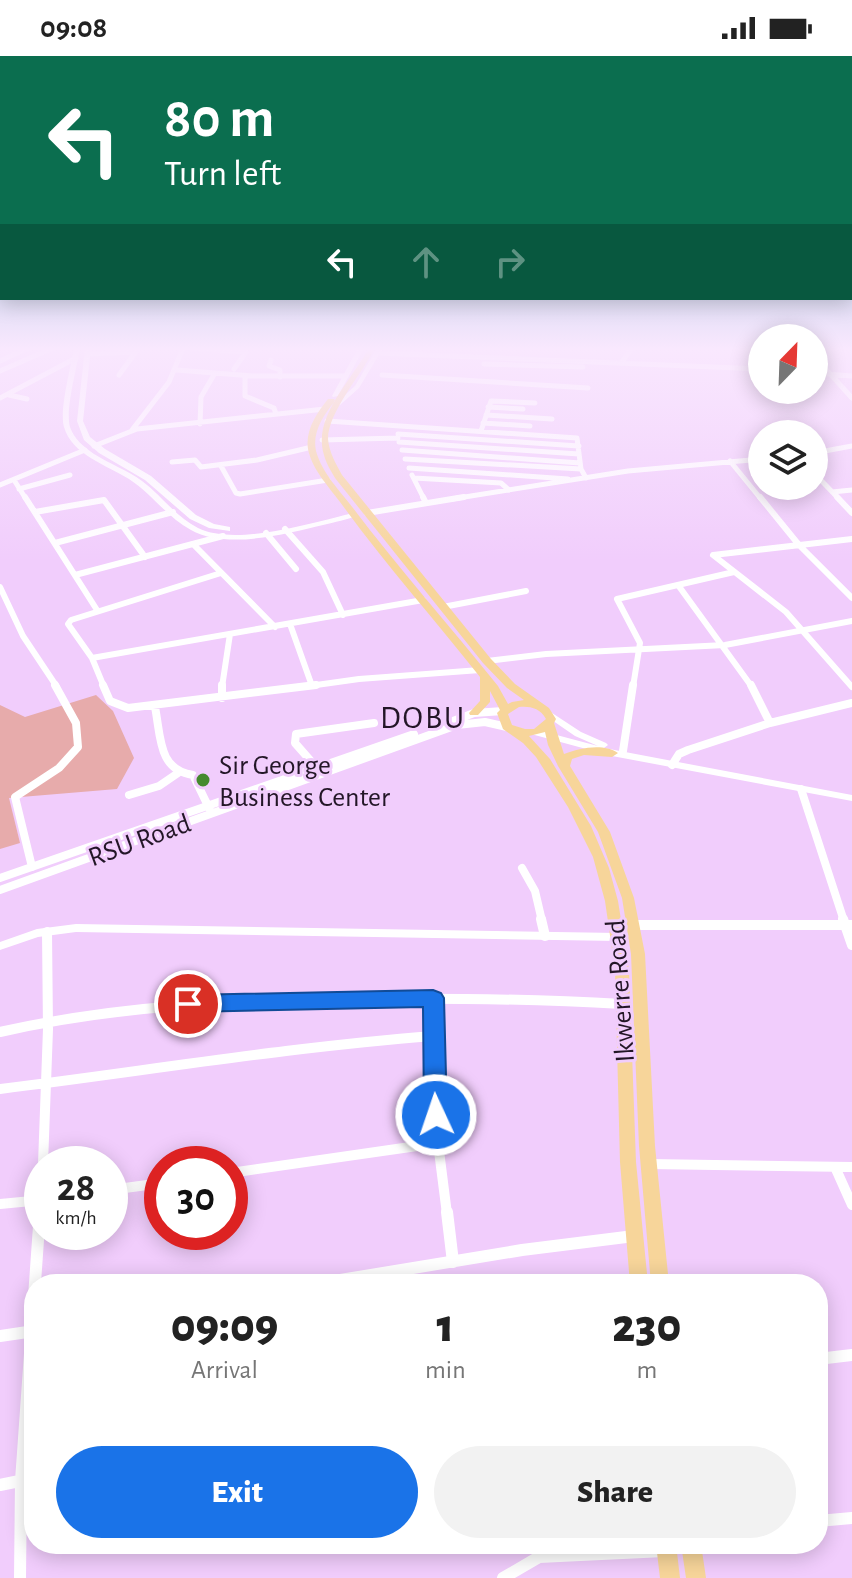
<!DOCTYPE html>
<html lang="en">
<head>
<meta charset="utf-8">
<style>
	body { margin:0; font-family:"Alegreya Sans",sans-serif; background:#f2f2f2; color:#222; height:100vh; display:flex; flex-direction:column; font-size:30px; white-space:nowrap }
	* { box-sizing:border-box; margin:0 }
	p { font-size:26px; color:#767676 }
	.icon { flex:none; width:44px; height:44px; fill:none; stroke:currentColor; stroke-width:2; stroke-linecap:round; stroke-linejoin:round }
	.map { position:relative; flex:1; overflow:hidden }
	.drawer { position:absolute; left:24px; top:1218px; width:804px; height:280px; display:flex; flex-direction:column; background:#fff; border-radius:32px; box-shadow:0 4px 20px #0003 }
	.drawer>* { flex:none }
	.banner { position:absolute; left:0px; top:0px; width:852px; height:244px; box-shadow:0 4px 20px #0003; background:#0b6e4f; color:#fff; overflow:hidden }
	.needle { width:52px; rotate:23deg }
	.fabs { position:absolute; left:748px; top:268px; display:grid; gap:16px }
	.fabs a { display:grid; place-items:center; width:80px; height:80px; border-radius:50%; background:#fff; box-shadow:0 4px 20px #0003; font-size:40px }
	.speed { position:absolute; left:24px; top:1090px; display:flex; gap:16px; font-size:40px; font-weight:700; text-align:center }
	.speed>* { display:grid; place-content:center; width:104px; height:104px; border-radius:50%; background:#fff; box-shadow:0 4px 20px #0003; line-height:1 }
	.speed small { font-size:20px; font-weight:400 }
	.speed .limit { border:12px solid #d22; background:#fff; color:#111 }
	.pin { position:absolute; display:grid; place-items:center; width:68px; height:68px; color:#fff; margin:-34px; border:4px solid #fff; border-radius:50%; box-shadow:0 2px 8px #0007 }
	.me { position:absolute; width:88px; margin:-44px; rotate:357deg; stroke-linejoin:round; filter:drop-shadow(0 0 6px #0008) }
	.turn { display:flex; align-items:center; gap:28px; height:168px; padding:0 32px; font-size:36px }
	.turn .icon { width:104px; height:104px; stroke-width:2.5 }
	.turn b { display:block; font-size:56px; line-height:68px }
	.lanes { display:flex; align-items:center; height:76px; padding:0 32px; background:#0003; justify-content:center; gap:40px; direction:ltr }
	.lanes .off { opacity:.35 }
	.eta { display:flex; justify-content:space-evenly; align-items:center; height:136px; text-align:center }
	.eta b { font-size:48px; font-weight:800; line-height:56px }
	.button { display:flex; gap:16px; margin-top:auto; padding:16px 32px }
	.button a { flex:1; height:92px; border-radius:48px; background:#1a73e8; color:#fff; font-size:32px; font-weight:800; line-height:92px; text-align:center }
	.button a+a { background:#f2f2f2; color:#222 }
	.status { display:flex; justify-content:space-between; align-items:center; height:56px; padding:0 40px; background:#fff; direction:ltr }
	.status svg { height:22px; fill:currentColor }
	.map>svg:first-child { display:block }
</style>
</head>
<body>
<div class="status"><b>09:08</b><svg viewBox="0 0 49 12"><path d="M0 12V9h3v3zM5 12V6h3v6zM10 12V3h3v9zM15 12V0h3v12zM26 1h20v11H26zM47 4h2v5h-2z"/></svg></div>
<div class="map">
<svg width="852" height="1522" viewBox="0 0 852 1522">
	<rect width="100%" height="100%" fill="#f1cdfc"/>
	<path fill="#e7abab" d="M96 639 113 655 134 702 117 733 9 742 20 787 0 793V649L25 661Z"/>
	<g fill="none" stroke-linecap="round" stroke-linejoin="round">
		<path stroke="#fff" stroke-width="5" d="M191 292 246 296 234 313
			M750 292 762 307
			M378 297 762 313
			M87 298 135 296
			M814 300 852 342
			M271 304 269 310 280 314V321
			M0 305 28 292
			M621 307 632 292
			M484 308 583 311
			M177 314 253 320H346
			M0 315 53 292
			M814 317 852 320
			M119 319 138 293
			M382 319 588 332
			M245 320V340L274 352 276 358
			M9 339 27 343
			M0 342 76 302
			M488 351 523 353
			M486 359 552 363
			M327 365 577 382 581 413 586 422
			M483 367 530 370
			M200 368 201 341 215 317
			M132 374 169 326 183 292
			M481 375 491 345 535 347
			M398 378 579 390
			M322 384 398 382
			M399 386 579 398
			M94 390 137 373 325 353
			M402 394 580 407
			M814 397 852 390
			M405 403 581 413
			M730 405 761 443
			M172 406 195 404 201 411 257 404 312 391
			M221 410 236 437 240 438 328 424
			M409 412 568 423
			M814 417 839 443
			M412 419 424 443
			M414 422 501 427 509 434
			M14 424 26 443
			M0 429 85 394
			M19 433 70 419
			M832 436 852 434
			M452 443 628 415 762 403"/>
		<path stroke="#fff" stroke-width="6" d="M25 441 97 554
			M423 441 426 447
			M760 441 799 489 852 542
			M837 441 852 457
			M35 456 104 444 145 501
			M367 457 464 441
			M285 473 323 516 343 559
			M266 477 296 513
			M55 487 173 456
			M193 488 275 571
			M75 519 223 480
			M678 529 752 631
			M0 531 23 580 57 631
			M443 551 526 535
			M290 568 312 630
			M92 602 423 544
			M487 605 546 598 725 589 852 565
			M104 631 92 602 68 568 71 564 221 517
			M222 631 230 578
			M302 631 359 623 480 614
			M633 631 640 587 617 543 734 516
			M852 631 786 556 713 499 852 483"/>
		<path stroke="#fff" stroke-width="8" d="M103 629 110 645 128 652 316 629
			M751 629 770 667
			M222 642V629
			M155 651C161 681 158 714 193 719L210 754
			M453 665 474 657 503 655
			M623 695 633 629
			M672 709 679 698 688 694 770 667 852 647
			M317 712 295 687 296 678 374 667
			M801 733 844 865
			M129 739 159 730 178 717
			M32 811 15 741 59 712 78 691 76 667 55 629
			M522 812 535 835 542 865
			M0 822 414 678
			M0 834 457 669 485 666 507 671"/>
		<path stroke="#fff" stroke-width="10" d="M541 863 545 880
			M843 863 852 889
			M633 869H852
			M433 942 438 1087 447 1158
			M0 976C119 949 239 944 361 943 448 942 535 943 622 948
			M0 1033C145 1015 289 991 434 980
			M43 1108 48 973 47 876
			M649 1108 852 1111
			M835 1111 852 1149
			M230 1117 438 1087
			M110 1134 162 1127
			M0 1148 42 1144
			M40 1158 42 1122"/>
		<path stroke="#fff" stroke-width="12" d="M447 1156 453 1206
			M316 1228 522 1194 634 1180
			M0 1280 34 1275
			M818 1303 852 1299
			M0 1429 34 1422
			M818 1465 852 1462
			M20 1522 21 1425 40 1156
			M503 1522 539 1501 664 1495"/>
		<path fill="#fff" fill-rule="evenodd" d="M358 292H364L338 340 333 341 332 340Z
			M377 292H383L359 332 340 349H336V347L355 330Z
			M549 655 581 676 606 687 608 689 604 692 852 739V745L612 700 531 678 529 676 534 673 598 690 575 680 546 660 544 658Z
			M76 868 618 877 622 878 624 881 622 884 618 885 76 876 38 881 0 894V886L37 873Z"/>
		<path fill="#fff" fill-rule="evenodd" d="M74 292H80C77 312 65 353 70 371 74 383 84 391 94 398 110 408 127 414 142 425 161 439 176 461 198 472 237 491 313 466 354 457L358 459C348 464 334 466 323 469 285 478 227 494 191 474 167 461 152 438 129 423 107 409 72 399 64 371 59 354 71 311 74 292Z
			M85 292H91L83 365 90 381 105 393 151 420 196 459 214 468 230 471V475L209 472 190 463 145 424 99 397 84 384 77 365Z"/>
		<path fill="#f7d59a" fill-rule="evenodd" d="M369 292H375C362 318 328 356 328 383 329 396 336 408 342 419L491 603 515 628 549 652 556 663 554 667 564 698C580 692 603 687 618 697L612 701 584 699 572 703 570 710 610 776 634 842 645 898 655 1090 669 1228H651L639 1090 631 898 622 842 598 776 558 710 548 689 545 676 529 680 550 703 591 770 609 812 618 845 629 914 636 1106 648 1228H630L620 1106 615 914 605 845 593 801 568 751 536 701 523 687 503 673 497 657 500 654 490 635V646L478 659H470L469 657 480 645V621C435 564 386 509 343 450 330 432 312 414 308 393 305 374 317 357 328 343H334L335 345C323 360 312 376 316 395 322 417 340 435 353 452 399 513 450 570 498 630L508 648 512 646 524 644 507 632 483 607 335 422C331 415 326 407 324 399 312 361 352 324 369 292ZM519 651C530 650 540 652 546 663L534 673H525L512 669 508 658Z
			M656 1488H676L680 1522H660Z
			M681 1488H701L706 1522H686Z"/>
	</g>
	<linearGradient id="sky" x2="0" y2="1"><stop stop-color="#6aaecf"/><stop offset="0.58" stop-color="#f9e8fe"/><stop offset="1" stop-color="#f9e8fe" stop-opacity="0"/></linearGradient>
	<rect width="852" height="505" fill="url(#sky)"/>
	<path fill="#1a73e8" stroke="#114b97" stroke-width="2" d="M433 934 441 937 444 942 447 1059 444 1066 436 1069 428 1066 424 1059 423 951 188 956 180 954 177 948 180 942 188 939Z"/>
	<circle fill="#458a2e" stroke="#f1cdfc" stroke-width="3" cx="203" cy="724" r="8"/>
	<g text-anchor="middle" stroke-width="6" stroke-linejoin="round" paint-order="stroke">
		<g font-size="28" fill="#231627" stroke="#f1cdfc" text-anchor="start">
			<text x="219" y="718">Sir George<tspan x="219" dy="32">Business Center</tspan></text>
		</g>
		<g font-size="28" fill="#231627" stroke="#f1cdfc">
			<text transform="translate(139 783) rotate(-20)" y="10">RSU Road</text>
			<text transform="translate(619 935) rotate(-94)" y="10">Ikwerre Road</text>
		</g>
		<g font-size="32" letter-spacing="2" fill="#231627" stroke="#f1cdfc">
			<text x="423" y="672">DOBU</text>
		</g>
	</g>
</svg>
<div class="fabs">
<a><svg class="needle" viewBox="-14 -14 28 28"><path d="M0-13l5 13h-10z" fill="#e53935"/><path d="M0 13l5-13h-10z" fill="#767676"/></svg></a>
<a><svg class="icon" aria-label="layers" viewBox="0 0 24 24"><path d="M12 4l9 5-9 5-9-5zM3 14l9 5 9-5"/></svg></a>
</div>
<div class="speed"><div>28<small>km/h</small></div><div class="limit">30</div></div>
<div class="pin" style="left:188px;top:948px;background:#d93025"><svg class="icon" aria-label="arrive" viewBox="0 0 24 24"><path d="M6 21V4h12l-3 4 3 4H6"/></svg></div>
<svg class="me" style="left:436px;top:1059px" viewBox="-20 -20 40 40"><circle r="17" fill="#1a73e8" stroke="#fff" stroke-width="3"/><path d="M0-11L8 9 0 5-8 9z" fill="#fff"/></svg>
<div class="banner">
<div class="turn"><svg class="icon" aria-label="left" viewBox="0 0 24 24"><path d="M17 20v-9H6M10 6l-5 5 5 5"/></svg><div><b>80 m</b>Turn left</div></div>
<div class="lanes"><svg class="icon" aria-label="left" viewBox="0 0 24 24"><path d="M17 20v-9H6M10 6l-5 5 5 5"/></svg><svg class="icon off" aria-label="ahead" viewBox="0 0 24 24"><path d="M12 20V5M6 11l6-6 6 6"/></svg><svg class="icon off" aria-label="right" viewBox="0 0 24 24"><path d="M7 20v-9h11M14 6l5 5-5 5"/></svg></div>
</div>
<section class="drawer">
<div class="eta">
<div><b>09:09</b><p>Arrival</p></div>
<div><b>1</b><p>min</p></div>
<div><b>230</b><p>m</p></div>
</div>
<div class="button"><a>Exit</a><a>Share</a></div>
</section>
</div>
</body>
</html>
